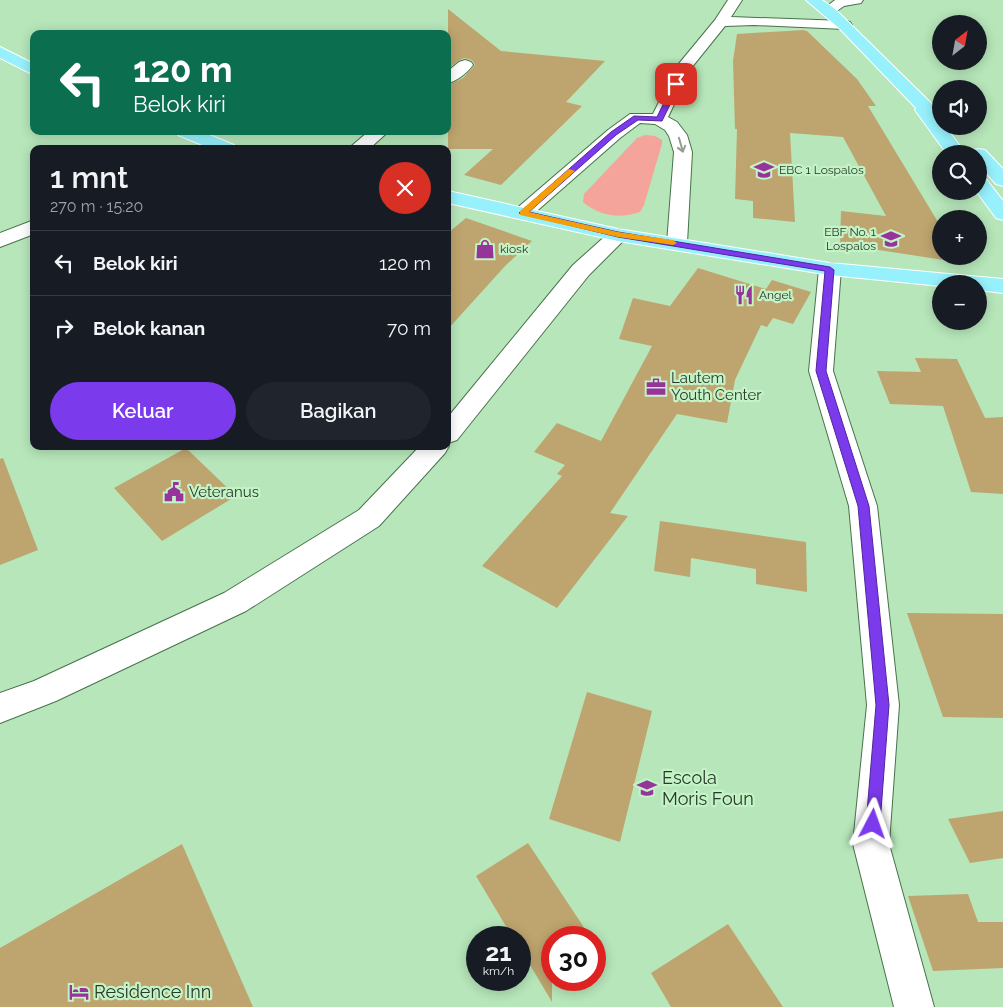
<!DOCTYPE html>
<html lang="id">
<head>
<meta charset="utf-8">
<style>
	body { margin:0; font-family:Raleway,sans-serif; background:#20242c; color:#f1f3f6; height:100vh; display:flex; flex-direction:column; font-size:19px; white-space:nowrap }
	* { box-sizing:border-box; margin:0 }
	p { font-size:16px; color:#9ea1a6 }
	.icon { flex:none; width:28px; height:28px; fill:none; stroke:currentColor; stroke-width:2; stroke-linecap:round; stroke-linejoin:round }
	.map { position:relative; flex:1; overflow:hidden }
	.details { position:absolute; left:30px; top:145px; width:421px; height:305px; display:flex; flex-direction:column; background:#171b24; border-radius:10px; box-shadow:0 2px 12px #0003 }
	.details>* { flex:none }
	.guide { position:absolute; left:30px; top:30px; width:421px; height:105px; border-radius:10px; box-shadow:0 2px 12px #0003; background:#0b6e4f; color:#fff; overflow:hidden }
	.needle { width:32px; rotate:31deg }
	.tools { position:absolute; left:932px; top:15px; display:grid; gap:10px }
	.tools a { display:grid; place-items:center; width:55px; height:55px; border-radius:50%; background:#171b24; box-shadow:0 2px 12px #0003; font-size:25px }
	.speed { position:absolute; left:466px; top:926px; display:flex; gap:10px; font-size:25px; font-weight:700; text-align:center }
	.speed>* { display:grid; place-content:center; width:65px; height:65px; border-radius:50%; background:#171b24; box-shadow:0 2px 12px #0003; line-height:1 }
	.speed small { font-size:12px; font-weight:400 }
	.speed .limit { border:8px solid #d22; background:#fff; color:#111 }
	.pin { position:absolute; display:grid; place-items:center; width:42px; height:42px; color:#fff; margin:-21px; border-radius:10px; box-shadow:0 2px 8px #0006 }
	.me { position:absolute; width:55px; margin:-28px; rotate:4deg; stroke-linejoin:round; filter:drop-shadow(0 0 4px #0008) }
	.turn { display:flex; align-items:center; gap:18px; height:105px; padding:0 20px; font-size:22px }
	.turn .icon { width:65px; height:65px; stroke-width:2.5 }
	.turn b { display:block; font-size:35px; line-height:42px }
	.round { display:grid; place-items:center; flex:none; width:52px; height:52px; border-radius:26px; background:#20242c }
	.headline { display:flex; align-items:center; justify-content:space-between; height:85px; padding:0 20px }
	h1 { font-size:30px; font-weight:600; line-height:38px }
	.action { display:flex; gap:10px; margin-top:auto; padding:10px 20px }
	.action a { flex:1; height:58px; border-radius:30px; background:#7c3aed; color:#fff; font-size:20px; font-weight:600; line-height:58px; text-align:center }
	.action a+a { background:#20242c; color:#f1f3f6 }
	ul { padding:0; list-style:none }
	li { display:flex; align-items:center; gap:15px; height:65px; padding:0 20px; border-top:1px solid #363941 }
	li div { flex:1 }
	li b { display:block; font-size:19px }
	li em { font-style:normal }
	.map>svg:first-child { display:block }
</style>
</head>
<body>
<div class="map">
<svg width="1003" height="1007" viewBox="0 0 1003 1007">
	<rect width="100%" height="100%" fill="#b7e6ba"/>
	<path fill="#f5a49b" d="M645 135 655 136 662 140V144L644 205 640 212C620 219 599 216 583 202L584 194 637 138Z"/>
	<path fill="#bea56f" d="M448 9 501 51 605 61 566 102 582 106 501 185 464 175 493 149H448V85L463 78 475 65 472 60 464 58 458 61 448 69Z
		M803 30 807 31 857 79 876 106H868L941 227V256H959L963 263 840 244 841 211 886 216 843 137 790 133 795 222 753 218V201L735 199 737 129H735L733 61 737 34Z
		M466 218 532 241 506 265 448 329V233Z
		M698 268 766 289 772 280 811 292 793 324 773 318 767 327 761 325 735 380 727 423 677 414 610 513 628 516 557 608 482 566 562 476 557 474 565 465 534 452 557 423 601 441 652 346 619 339 633 298 670 306Z
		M915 358 957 359 985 418 1003 417V494L971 492 943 406 890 404 877 371 921 372Z
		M186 448 236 496 162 541 114 488Z
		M3 458 38 550 0 565V459Z
		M660 521 806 542 807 592 756 584V569L691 558 690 577 654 571Z
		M907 613 1003 614V718L943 717Z
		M587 692 652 711 620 842 549 819Z
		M1003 811V858L970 863 948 819Z
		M528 843 591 938H552V1002L520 948V938H513L476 876Z
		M182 844 253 1007H0V948Z
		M968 894 978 922H1003V968L933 971 908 896Z
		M728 924 783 1007H671L651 973Z"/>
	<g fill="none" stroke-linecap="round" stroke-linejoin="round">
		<defs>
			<path id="minor" d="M728 0H742L731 17 845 21 850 22 852 25 850 28 845 29 754 25 725 26 692 67 668 117 677 122 687 135 692 152 687 243 684 247 677 249 670 247 667 243 674 152 669 136 665 130 655 124 640 123 620 138 530 217 523 219 516 217 513 213 516 209 608 130 630 114H653L677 66 715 20Z
				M835 0H863L861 3 844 6 834 13H824L822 10Z
				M465 60 471 62 473 65C467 73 457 81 448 83V71L459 62Z
				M369 131H389L369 149H348Z
				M34 220V234L0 247V233Z
				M618 229 625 231 628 235 625 239 589 275 457 440 448 443V417L573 265 611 231Z
				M830 263 838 264 841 269 833 371 877 506 899 705 889 844 934 1007H894L853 844 867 705 849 506 809 371 819 269 822 264Z
				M448 443 449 446 445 453 379 526 246 611 56 701 0 723V693L34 681 224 593 359 510 420 446H448Z"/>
			<path id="major" d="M806 0H822L835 9 941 113V126H945L966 154H947L915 110 916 108 840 29Z
				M0 47 34 64V75L0 58Z
				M175 131H200L234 145 237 149H212L178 135Z
				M979 149 985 150 1003 169V186L996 184 979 165V154H970L973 150Z
				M979 177 986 179 1003 201V220L996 218 976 191H979Z
				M448 191 618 229 830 263 1003 279V293L979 290V284H941V286L830 275 618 241 448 203Z"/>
		</defs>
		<use href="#minor" stroke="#47724b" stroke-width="2"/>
		<use href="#major" stroke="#fff" stroke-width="2"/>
		<use href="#minor" fill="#fff" fill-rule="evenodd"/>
		<use href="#major" fill="#97f1fc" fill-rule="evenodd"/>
	</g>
	<defs><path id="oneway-shaft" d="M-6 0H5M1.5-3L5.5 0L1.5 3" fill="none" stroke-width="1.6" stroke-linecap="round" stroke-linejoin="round" transform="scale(1.25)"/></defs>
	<use stroke="#949c94" href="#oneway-shaft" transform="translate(681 145) rotate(74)"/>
	<path fill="#7c3aed" stroke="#51269a" d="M676 82 680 84 662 121 638 120 616 135 529 212 618 232 830 267 834 270 826 371 869 506 889 705 880 824 878 829 873 831 868 829 866 824 876 705 858 506 816 371 825 271 618 237 519 213 611 132 634 116 657 117 673 84Z"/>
	<path fill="#f59e0b" d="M569 169 575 171 529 212 618 232 673 240 677 243 673 245 618 237 520 215V211Z"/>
	<defs>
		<symbol id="school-bare" viewBox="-9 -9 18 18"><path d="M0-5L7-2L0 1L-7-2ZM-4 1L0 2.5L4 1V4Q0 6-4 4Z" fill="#97349b" stroke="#c4f3c7" stroke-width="2.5" paint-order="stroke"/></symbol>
		<symbol id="shop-bare" viewBox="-9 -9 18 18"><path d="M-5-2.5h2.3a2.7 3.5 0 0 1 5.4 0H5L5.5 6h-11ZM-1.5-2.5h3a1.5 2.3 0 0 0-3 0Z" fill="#97349b" stroke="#c4f3c7" stroke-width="2.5" paint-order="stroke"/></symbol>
		<symbol id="restaurant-bare" viewBox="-9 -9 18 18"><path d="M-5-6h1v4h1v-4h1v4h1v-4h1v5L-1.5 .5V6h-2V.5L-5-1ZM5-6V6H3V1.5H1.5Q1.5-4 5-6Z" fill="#97349b" stroke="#c4f3c7" stroke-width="2.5" paint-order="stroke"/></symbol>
		<symbol id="office-bare" viewBox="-9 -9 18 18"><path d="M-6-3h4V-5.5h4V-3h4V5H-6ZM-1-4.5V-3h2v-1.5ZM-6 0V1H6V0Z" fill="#97349b" stroke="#c4f3c7" stroke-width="2.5" paint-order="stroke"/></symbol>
		<symbol id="civic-bare" viewBox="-9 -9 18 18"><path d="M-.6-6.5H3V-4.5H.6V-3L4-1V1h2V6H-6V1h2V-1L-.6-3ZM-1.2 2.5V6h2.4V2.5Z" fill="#97349b" stroke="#c4f3c7" stroke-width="2.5" paint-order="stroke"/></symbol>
		<symbol id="hotel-bare" viewBox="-9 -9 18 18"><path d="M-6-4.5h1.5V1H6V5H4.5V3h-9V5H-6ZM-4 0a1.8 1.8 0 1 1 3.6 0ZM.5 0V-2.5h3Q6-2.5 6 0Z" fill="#97349b" stroke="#c4f3c7" stroke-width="2.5" paint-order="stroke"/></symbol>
	</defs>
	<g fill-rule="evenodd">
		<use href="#school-bare" x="750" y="156" width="28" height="28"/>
		<use href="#school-bare" x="877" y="225" width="28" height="28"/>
		<use href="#shop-bare" x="471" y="235" width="28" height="28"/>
		<use href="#restaurant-bare" x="730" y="281" width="28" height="28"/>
		<use href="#office-bare" x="642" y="373" width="28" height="28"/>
		<use href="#civic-bare" x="160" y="478" width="28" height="28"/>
		<use href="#school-bare" x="633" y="774" width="28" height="28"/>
		<use href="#hotel-bare" x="65" y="978" width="28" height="28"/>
	</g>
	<g text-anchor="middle" stroke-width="4.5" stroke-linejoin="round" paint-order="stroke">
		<g font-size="12" fill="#283a29" stroke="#c4f3c7" text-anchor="start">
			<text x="779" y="174">EBC 1 Lospalos</text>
			<text x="876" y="236" text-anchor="end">EBF No. 1<tspan x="876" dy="14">Lospalos</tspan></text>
			<text x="500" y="253">kiosk</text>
			<text x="759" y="299">Angel</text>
		</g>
		<g font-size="15" fill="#283a29" stroke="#c4f3c7" text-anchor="start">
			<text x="671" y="383">Lautem<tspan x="671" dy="17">Youth Center</tspan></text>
			<text x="189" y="497">Veteranus</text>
		</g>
		<g font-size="18" fill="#283a29" stroke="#c4f3c7" text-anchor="start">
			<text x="662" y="784">Escola<tspan x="662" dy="21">Moris Foun</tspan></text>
			<text x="94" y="998">Residence Inn</text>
		</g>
	</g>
</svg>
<div class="tools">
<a><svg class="needle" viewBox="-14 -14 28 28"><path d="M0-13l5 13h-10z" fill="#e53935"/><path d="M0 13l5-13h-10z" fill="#9ea1a6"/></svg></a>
<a><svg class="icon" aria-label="sound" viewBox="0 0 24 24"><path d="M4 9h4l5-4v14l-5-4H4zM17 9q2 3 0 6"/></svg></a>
<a><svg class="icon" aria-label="search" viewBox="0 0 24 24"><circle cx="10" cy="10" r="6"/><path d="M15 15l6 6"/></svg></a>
<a>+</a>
<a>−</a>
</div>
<div class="speed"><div>21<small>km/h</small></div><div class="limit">30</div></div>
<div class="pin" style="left:676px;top:84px;background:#d93025"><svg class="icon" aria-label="arrive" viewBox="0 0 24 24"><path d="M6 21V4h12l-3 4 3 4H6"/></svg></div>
<svg class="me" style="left:873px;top:824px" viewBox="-20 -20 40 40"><path d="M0-17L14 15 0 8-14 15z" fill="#7c3aed" stroke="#fff" stroke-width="4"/></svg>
<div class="guide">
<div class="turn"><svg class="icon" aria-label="left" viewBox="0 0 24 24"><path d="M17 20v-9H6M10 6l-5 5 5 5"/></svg><div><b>120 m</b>Belok kiri</div></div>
</div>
<section class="details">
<div class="headline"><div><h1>1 mnt</h1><p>270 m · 15:20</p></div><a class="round" style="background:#d93025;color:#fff"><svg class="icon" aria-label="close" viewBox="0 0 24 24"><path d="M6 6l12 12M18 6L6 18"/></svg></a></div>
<ul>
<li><svg class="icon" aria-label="left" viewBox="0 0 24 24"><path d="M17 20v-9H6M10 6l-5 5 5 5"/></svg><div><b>Belok kiri</b></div><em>120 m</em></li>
<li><svg class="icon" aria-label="right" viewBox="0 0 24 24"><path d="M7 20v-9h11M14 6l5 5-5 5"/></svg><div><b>Belok kanan</b></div><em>70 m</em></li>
</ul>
<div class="action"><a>Keluar</a><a>Bagikan</a></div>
</section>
</div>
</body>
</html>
